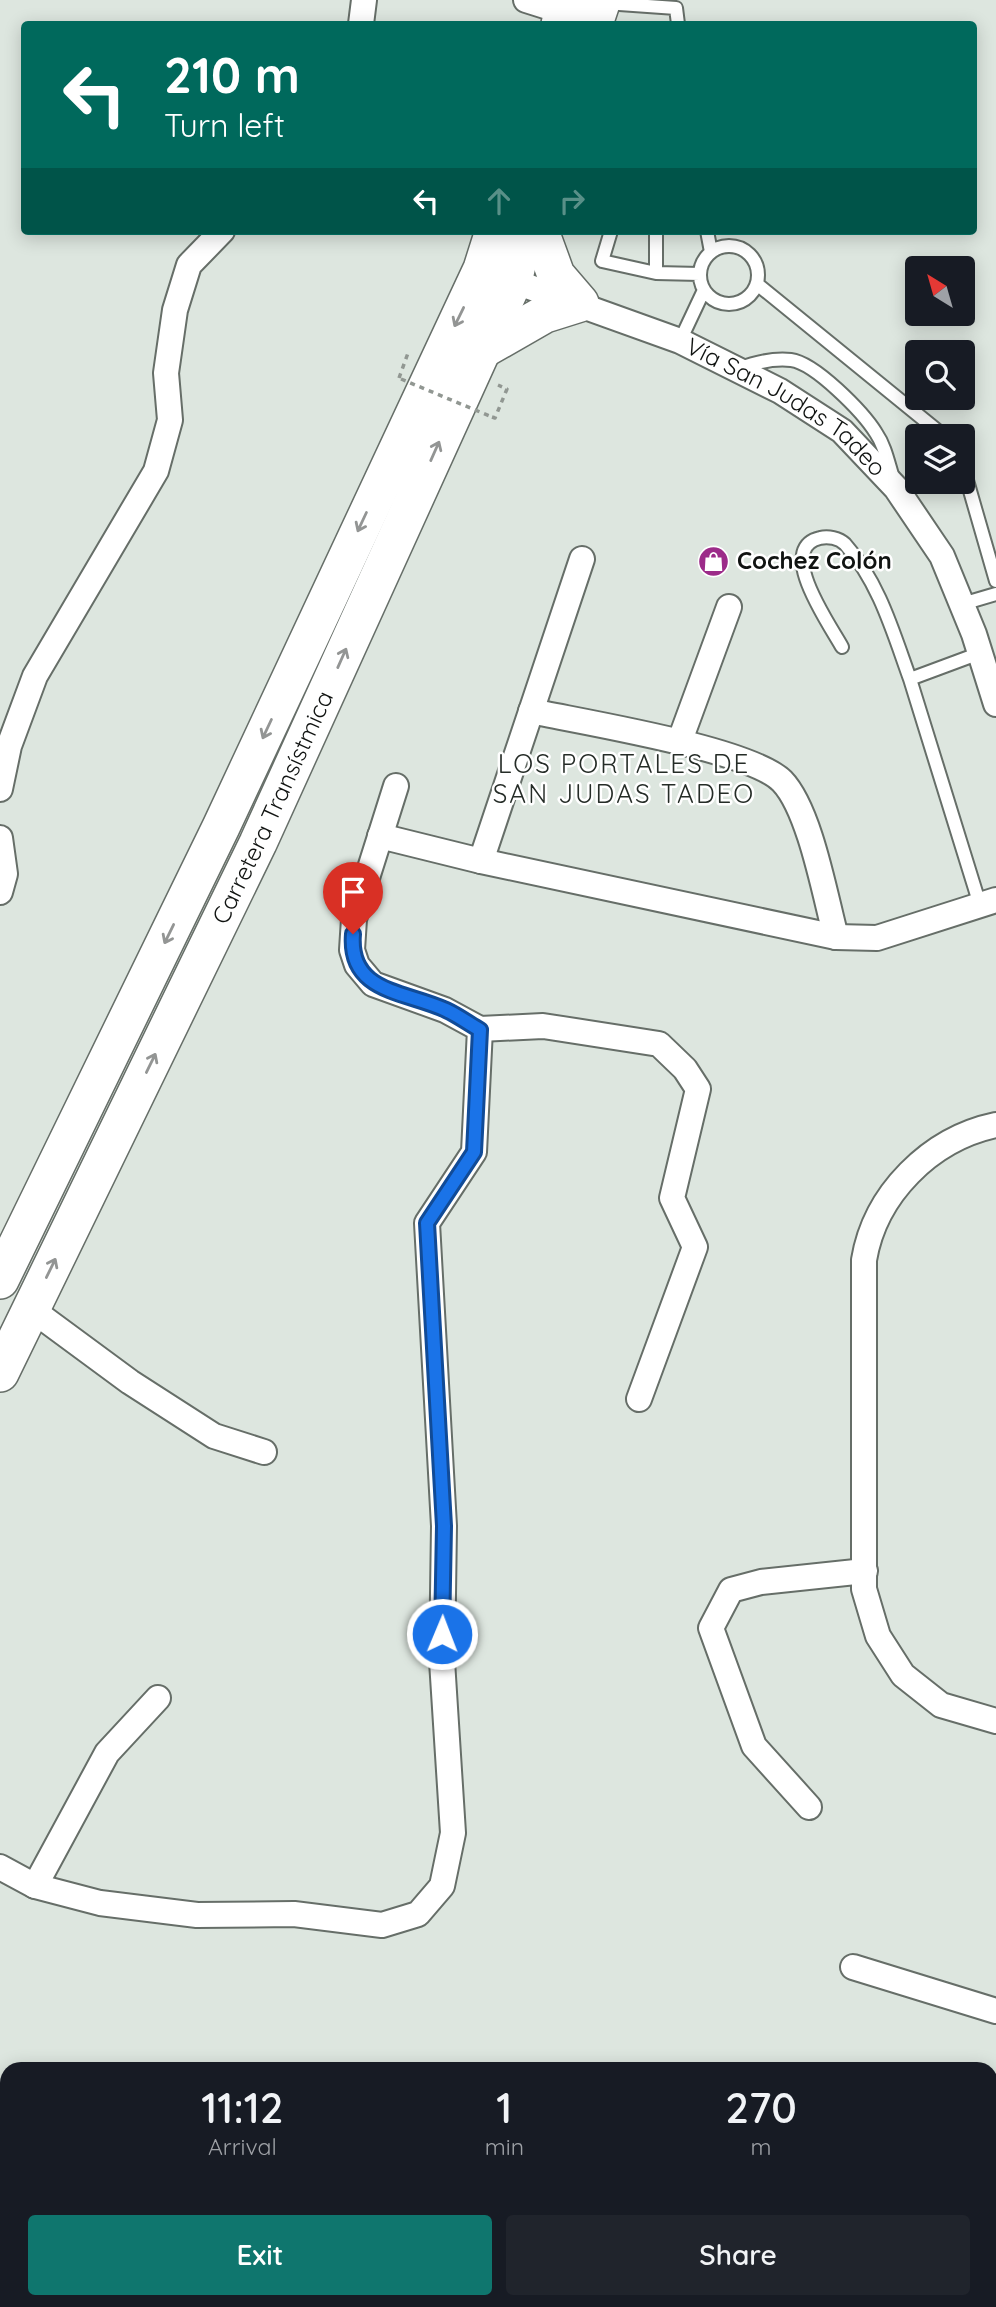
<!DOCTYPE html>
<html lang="en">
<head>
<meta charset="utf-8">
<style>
	body { margin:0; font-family:Quicksand,sans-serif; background:#20242c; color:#f1f3f6; height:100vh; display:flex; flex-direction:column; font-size:26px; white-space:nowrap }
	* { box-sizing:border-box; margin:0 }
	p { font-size:23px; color:#9ea1a6 }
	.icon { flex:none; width:38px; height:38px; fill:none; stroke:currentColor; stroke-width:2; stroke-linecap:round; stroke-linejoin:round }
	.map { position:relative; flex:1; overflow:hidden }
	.sheet { position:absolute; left:0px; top:2062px; width:998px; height:247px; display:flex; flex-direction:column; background:#171b24; border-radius:21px 21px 0 0; box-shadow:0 4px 18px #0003 }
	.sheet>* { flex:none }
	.guide { position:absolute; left:21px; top:21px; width:956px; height:214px; border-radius:7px; box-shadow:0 4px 18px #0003; background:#00695c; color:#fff; overflow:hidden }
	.needle { width:46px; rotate:323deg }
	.buttons { position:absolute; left:905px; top:256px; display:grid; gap:14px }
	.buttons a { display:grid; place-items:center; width:70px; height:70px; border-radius:7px; background:#171b24; box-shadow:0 4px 18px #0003; font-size:35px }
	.pin { position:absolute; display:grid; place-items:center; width:60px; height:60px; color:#fff; margin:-72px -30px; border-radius:50% 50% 50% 0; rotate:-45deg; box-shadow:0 0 7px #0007 }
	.pin .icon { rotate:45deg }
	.me { position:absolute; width:77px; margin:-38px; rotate:1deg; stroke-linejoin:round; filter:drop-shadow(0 0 5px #0008) }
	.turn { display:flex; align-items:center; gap:24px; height:147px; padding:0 28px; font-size:32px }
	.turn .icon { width:91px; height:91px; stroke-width:2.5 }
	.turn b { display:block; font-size:49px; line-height:60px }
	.lanes { display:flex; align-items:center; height:66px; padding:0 28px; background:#0003; justify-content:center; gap:35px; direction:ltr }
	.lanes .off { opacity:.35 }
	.eta { display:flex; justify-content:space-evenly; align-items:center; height:119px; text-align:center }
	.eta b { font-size:42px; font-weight:600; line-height:49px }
	.primary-button { display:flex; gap:14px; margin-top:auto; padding:14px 28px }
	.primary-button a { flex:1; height:80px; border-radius:7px; background:#0f766e; color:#fff; font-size:28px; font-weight:600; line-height:80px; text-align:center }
	.primary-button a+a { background:#20242c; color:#f1f3f6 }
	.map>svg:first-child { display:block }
</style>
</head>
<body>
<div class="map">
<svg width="996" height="2307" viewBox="0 0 996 2307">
	<rect width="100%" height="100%" fill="#dde6df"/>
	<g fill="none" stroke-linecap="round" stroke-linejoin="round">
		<defs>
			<path id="lane" d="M605 3 676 8 678 24
				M611 231 602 261 656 273V231
				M707 231 711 252
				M700 275a29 29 0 1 1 58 0a29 29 0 1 1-58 0Z
				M656 273 700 274
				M757 284 944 436
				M680 341 704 290
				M738 369C756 362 772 358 791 360 815 363 863 412 876 433 885 446 888 462 893 478
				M962 463 996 581
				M962 604 996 594
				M842 647C830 625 775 548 820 538 828 536 839 538 845 544 879 582 893 632 910 679
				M980 905 910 679 980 653"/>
			<g id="street">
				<path d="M526 0 564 12"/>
				<path d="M361 24 364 0"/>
				<path id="s1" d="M499 276 680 341 780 391 842 431 896 488 942 556 974 634 996 704"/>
				<path d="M531 711C582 722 750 749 782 781 810 810 825 896 836 937"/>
				<path d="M679 743 729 607"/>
				<path d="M0 789 9 746 35 676 156 471 170 420 166 373 175 310 189 265 222 231"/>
				<path d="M380 836 481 861 836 937 877 938 996 900"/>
				<path d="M0 838 5 874 0 892"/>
				<path d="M481 861 582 559"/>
				<path d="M480 1029 543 1026 659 1044 685 1069 698 1089 672 1198 695 1247 639 1399"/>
				<path d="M996 1125C930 1139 875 1194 864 1260V1589L878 1636 903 1675 941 1705 996 1721"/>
				<path d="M31 1309 130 1382 214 1436 264 1452"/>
				<path d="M809 1807 754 1746 711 1628 731 1590 761 1582 865 1571"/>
				<path d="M0 1867 35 1886 100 1903 197 1915 294 1914 382 1925 418 1914 442 1886 453 1833 442 1661 444 1526 427 1223 474 1152 480 1029 445 1010 373 984 357 965 352 950 354 919 396 786"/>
				<path d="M35 1886 107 1753 158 1698"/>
				<path d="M853 1967 996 2011"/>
				<path d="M0 2109 7 2112"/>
				<path d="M990 2172 996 2159"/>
				<path d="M0 2300 7 2299"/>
				<path d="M81 2301 88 2307"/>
				<path d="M804 2301 821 2307"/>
				<path d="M303 2307 304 2301"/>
				<path d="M673 2307 677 2301"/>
				<path d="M920 2307 923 2301"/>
			</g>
			<g id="primary">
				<path d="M560 24 568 0"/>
				<path d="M594 24 602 0"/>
				<path d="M482 350 545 314 580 303 556 275 540 231"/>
				<path d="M0 1280 221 827 482 269 494 231"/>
				<path id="s2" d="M0 1373 258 843 513 282 525 231"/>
			</g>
		</defs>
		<use href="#lane" stroke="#666e68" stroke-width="16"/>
		<use href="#street" stroke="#666e68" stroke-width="28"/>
		<use href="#primary" stroke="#666e68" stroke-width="40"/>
		<path stroke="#919792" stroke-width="3.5" stroke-dasharray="5 5" stroke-linecap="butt" d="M399 378 408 353 411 354
			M492 417 495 418 507 389 498 385"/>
		<use href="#lane" stroke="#fff" stroke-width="12"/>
		<use href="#street" stroke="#fff" stroke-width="24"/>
		<use href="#primary" stroke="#fff" stroke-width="37"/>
		<path stroke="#919792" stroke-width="3.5" stroke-dasharray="5 5" stroke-linecap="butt" d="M401 379 492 417"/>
	</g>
	<defs><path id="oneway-shaft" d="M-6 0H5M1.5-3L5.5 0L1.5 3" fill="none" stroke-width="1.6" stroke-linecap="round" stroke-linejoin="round" transform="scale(1.75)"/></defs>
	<g stroke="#939594">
		<use href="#oneway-shaft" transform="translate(459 317) rotate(116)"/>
		<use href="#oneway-shaft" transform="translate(435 451) rotate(-66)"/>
		<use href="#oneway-shaft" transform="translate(362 522) rotate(115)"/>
		<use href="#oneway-shaft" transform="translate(342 658) rotate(-66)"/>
		<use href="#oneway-shaft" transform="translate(267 729) rotate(115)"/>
		<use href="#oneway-shaft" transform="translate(169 934) rotate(116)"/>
		<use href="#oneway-shaft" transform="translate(151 1063) rotate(-64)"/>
		<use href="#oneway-shaft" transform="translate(51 1268) rotate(-64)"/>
	</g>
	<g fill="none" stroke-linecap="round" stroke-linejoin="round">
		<defs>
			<path id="route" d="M353 934C348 993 405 991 446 1010 457 1015 468 1023 480 1030L474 1152 427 1223 444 1526 442 1634"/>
		</defs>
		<use href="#route" stroke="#114b97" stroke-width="18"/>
		<use href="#route" stroke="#1a73e8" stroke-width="12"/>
	</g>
	<defs>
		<symbol id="shop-disc" viewBox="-11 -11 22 22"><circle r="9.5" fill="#9c2b89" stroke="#fff"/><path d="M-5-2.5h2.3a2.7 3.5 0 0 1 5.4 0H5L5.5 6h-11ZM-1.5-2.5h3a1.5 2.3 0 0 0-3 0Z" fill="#fff"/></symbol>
	</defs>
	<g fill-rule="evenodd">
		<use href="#shop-disc" x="696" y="544" width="35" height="35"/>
	</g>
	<g text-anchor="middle" stroke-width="5" stroke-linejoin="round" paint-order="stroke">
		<g font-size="24" fill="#101311" stroke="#fff">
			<text dy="8" stroke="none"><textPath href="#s1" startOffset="318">Vía San Judas Tadeo</textPath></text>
			<text dy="8" stroke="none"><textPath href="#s2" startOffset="628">Carretera Transístmica</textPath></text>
		</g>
		<g font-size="24" font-weight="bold" fill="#101311" stroke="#fff" text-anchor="start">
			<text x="737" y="569">Cochez Colón</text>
		</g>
		<g font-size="26" letter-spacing="2" fill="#252c27" stroke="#fff">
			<text x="624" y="773">LOS PORTALES DE<tspan x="624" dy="30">SAN JUDAS TADEO</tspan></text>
		</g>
	</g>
</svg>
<div class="buttons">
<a><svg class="needle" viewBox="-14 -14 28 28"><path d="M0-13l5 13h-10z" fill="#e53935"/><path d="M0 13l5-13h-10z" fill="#9ea1a6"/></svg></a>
<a><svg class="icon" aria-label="search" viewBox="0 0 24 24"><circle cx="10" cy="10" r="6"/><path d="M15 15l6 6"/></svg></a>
<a><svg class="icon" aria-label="layers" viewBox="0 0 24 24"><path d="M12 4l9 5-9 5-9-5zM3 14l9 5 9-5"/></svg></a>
</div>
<div class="pin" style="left:353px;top:934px;background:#d93025"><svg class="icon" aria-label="arrive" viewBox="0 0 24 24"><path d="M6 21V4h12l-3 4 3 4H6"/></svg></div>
<svg class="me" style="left:442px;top:1634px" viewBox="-20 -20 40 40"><circle r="17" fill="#1a73e8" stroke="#fff" stroke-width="3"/><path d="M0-11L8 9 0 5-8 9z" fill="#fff"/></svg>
<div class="guide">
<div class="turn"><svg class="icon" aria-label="left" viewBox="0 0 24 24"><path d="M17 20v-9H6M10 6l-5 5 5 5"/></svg><div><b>210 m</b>Turn left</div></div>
<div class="lanes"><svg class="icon" aria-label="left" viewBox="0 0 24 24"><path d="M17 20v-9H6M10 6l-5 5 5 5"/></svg><svg class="icon off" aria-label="ahead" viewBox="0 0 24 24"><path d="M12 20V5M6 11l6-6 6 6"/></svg><svg class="icon off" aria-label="right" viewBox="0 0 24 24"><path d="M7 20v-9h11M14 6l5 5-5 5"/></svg></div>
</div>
<section class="sheet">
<div class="eta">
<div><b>11:12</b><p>Arrival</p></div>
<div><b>1</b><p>min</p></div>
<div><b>270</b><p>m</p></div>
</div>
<div class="primary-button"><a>Exit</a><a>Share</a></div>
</section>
</div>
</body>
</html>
